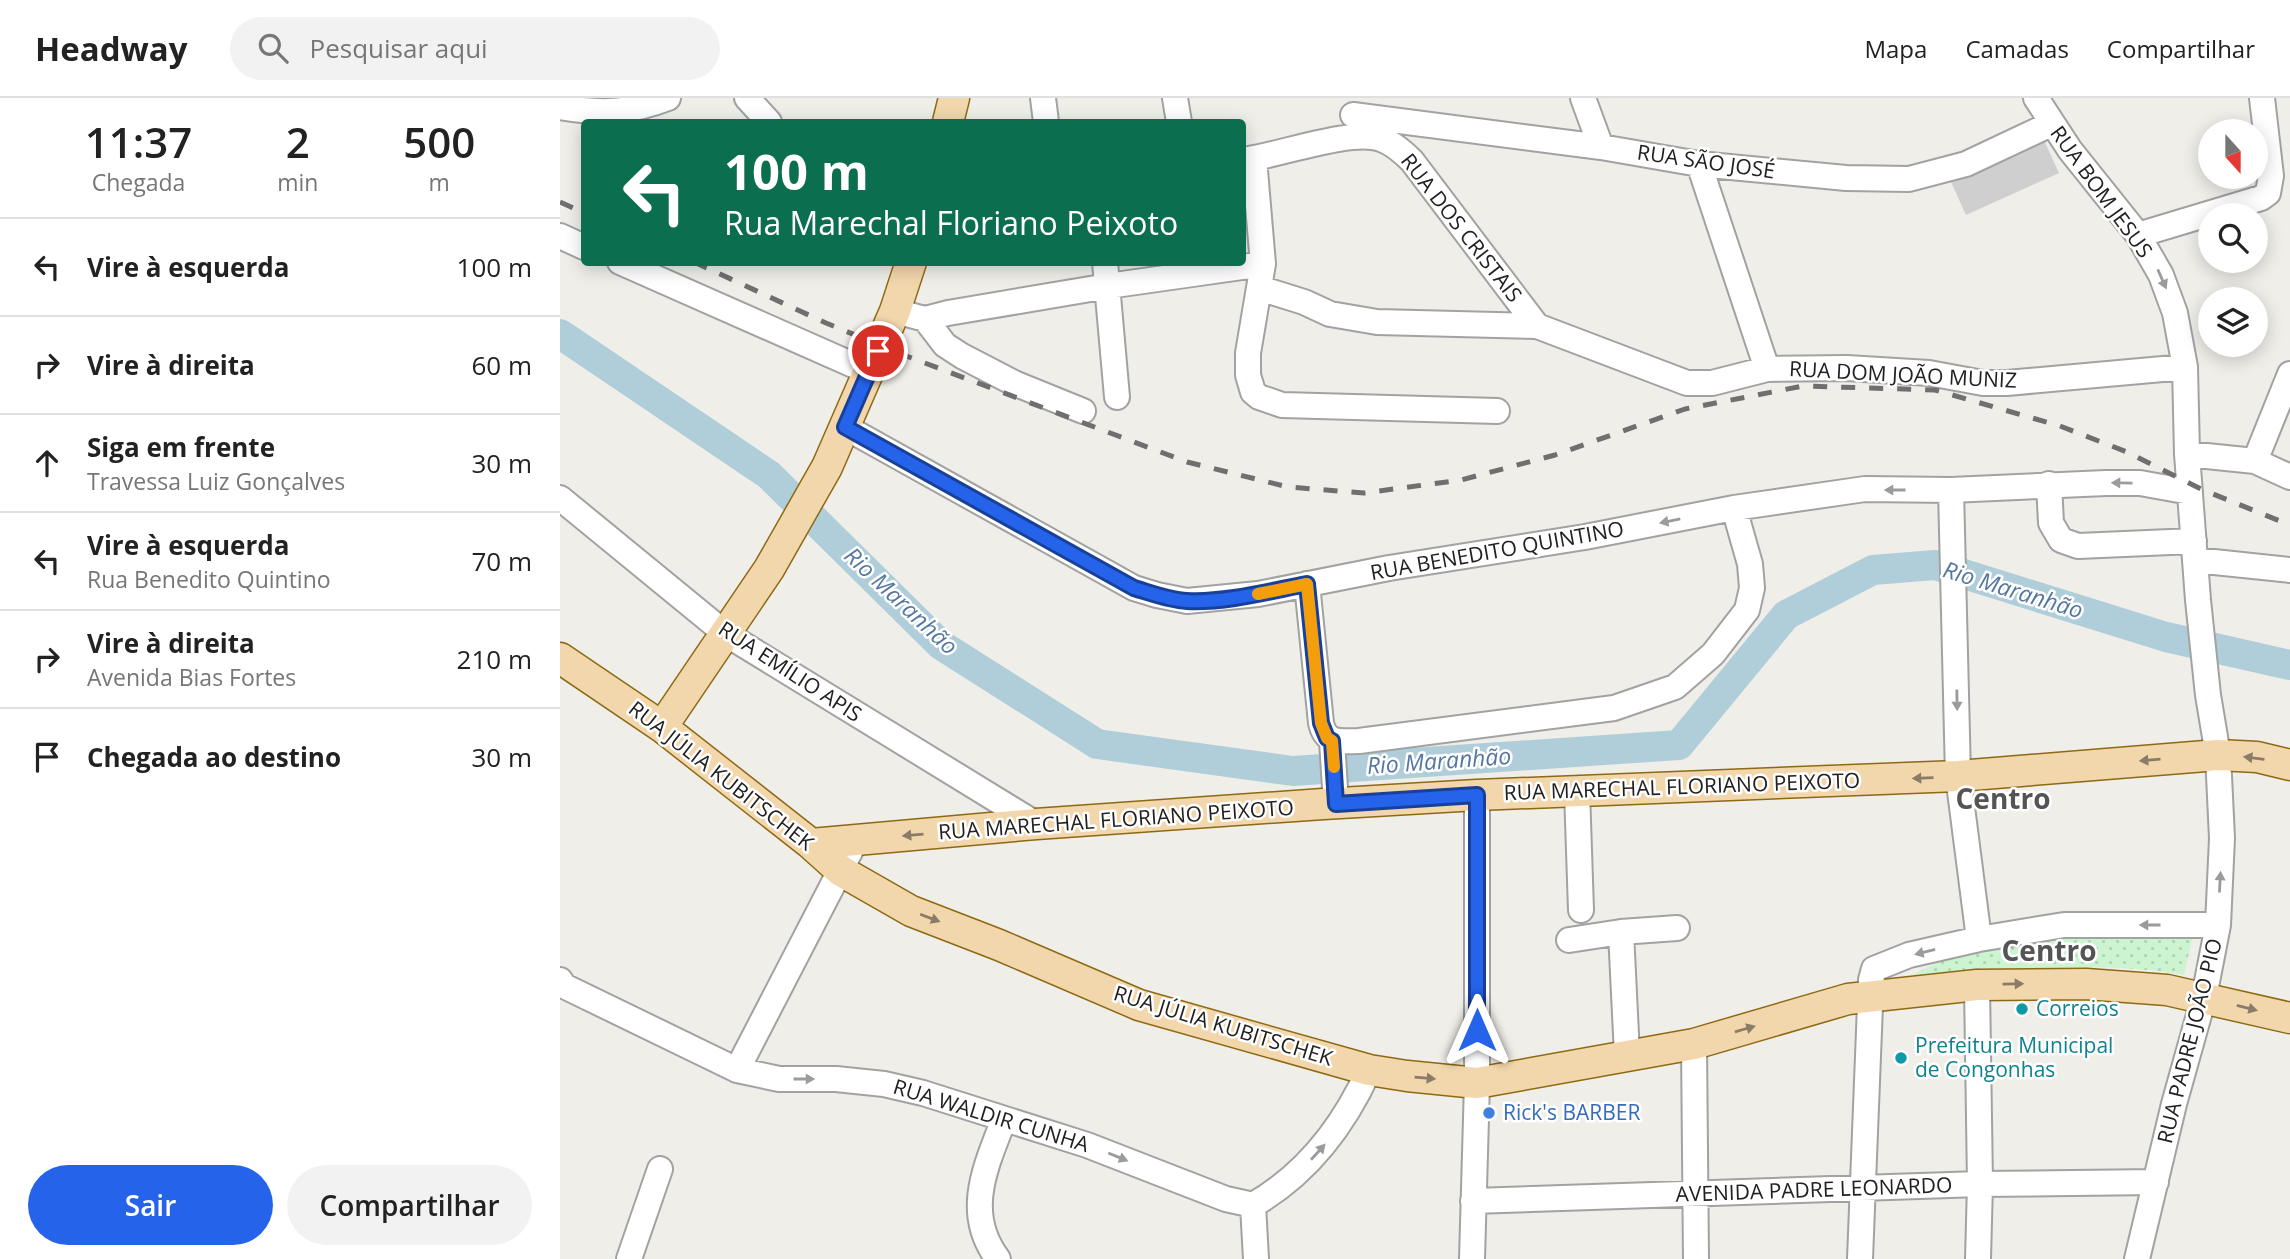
<!DOCTYPE html>
<html lang="pt">
<head>
<meta charset="utf-8">
<style>
	body { margin:0; font-family:"Open Sans",sans-serif; background:#f2f2f2; color:#222; height:100vh; display:flex; flex-direction:column; font-size:26px; white-space:nowrap }
	* { box-sizing:border-box; margin:0 }
	p { font-size:23px; color:#767676 }
	.icon { flex:none; width:38px; height:38px; fill:none; stroke:currentColor; stroke-width:2; stroke-linecap:round; stroke-linejoin:round }
	.map { position:relative; flex:1; overflow:hidden }
	.side { display:flex; flex-direction:column; background:#fff; width:560px }
	.side>* { flex:none }
	.guide { position:absolute; left:21px; top:21px; width:665px; height:147px; border-radius:7px; box-shadow:0 4px 18px #0003; background:#0b6e4f; color:#fff; overflow:hidden }
	.needle { width:46px; rotate:159deg }
	.controls { position:absolute; left:1638px; top:21px; display:grid; gap:14px }
	.controls a { display:grid; place-items:center; width:70px; height:70px; border-radius:50%; background:#fff; box-shadow:0 4px 18px #0003; font-size:35px }
	.pin { position:absolute; display:grid; place-items:center; width:60px; height:60px; color:#fff; margin:-30px; border:4px solid #fff; border-radius:50%; box-shadow:0 2px 7px #0007 }
	.me { position:absolute; width:77px; margin:-38px; rotate:0deg; stroke-linejoin:round; filter:drop-shadow(0 0 5px #0008) }
	.turn { display:flex; align-items:center; gap:24px; height:147px; padding:0 28px; font-size:32px }
	.turn .icon { width:91px; height:91px; stroke-width:2.5 }
	.turn b { display:block; font-size:49px; line-height:60px }
	.eta { display:flex; justify-content:space-evenly; align-items:center; height:119px; text-align:center }
	.eta b { font-size:42px; font-weight:600; line-height:49px }
	.cta { display:flex; gap:14px; margin-top:auto; padding:14px 28px }
	.cta a { flex:1; height:80px; border-radius:42px; background:#2563eb; color:#fff; font-size:28px; font-weight:600; line-height:80px; text-align:center }
	.cta a+a { background:#f2f2f2; color:#222 }
	ul { padding:0; list-style:none }
	li { display:flex; align-items:center; gap:21px; height:98px; padding:0 28px; border-top:2px solid #e0e0e0 }
	li div { flex:1 }
	li b { display:block; font-size:26px }
	li em { font-style:normal }
	header { display:flex; align-items:center; gap:42px; box-sizing:border-box; height:98px; padding:0 35px; background:#fff; border-bottom:2px solid #e0e0e0 }
	header strong { font-size:33px }
	nav { display:flex; gap:38px; margin-inline-start:auto; font-size:24px }
	.search { width:490px; height:63px; background:#f2f2f2; display:flex; align-items:center; gap:18px; box-sizing:border-box; padding:0 24px; border-radius:38px; color:#767676; font-size:26px }
	main { display:flex; flex:1; min-height:0 }
	.map>svg:first-child { display:block }
</style>
</head>
<body>
<header>
<strong>Headway</strong>
<div class="search"><svg class="icon" aria-label="search" viewBox="0 0 24 24"><circle cx="10" cy="10" r="6"/><path d="M15 15l6 6"/></svg>Pesquisar aqui</div>
<nav><a>Mapa</a><a>Camadas</a><a>Compartilhar</a></nav>
</header>
<main>
<section class="side">
<div class="eta">
<div><b>11:37</b><p>Chegada</p></div>
<div><b>2</b><p>min</p></div>
<div><b>500</b><p>m</p></div>
</div>
<ul>
<li><svg class="icon" aria-label="left" viewBox="0 0 24 24"><path d="M17 20v-9H6M10 6l-5 5 5 5"/></svg><div><b>Vire à esquerda</b></div><em>100 m</em></li>
<li><svg class="icon" aria-label="right" viewBox="0 0 24 24"><path d="M7 20v-9h11M14 6l5 5-5 5"/></svg><div><b>Vire à direita</b></div><em>60 m</em></li>
<li><svg class="icon" aria-label="ahead" viewBox="0 0 24 24"><path d="M12 20V5M6 11l6-6 6 6"/></svg><div><b>Siga em frente</b><p>Travessa Luiz Gonçalves</p></div><em>30 m</em></li>
<li><svg class="icon" aria-label="left" viewBox="0 0 24 24"><path d="M17 20v-9H6M10 6l-5 5 5 5"/></svg><div><b>Vire à esquerda</b><p>Rua Benedito Quintino</p></div><em>70 m</em></li>
<li><svg class="icon" aria-label="right" viewBox="0 0 24 24"><path d="M7 20v-9h11M14 6l5 5-5 5"/></svg><div><b>Vire à direita</b><p>Avenida Bias Fortes</p></div><em>210 m</em></li>
<li><svg class="icon" aria-label="arrive" viewBox="0 0 24 24"><path d="M6 21V4h12l-3 4 3 4H6"/></svg><div><b>Chegada ao destino</b></div><em>30 m</em></li>
</ul>
<div class="cta"><a>Sair</a><a>Compartilhar</a></div>
</section>
<div class="map">
<svg width="1730" height="1161" viewBox="0 0 1730 1161">
	<defs>
		<pattern id="park-dots" width="8" height="8" patternUnits="userSpaceOnUse" patternTransform="scale(1.75)"><rect width="8" height="8" fill="#cdf4d1"/><path d="M2 2h.1M6 6h.1" fill="none" stroke="#b0d1b3" stroke-width="1.8" stroke-linecap="round"/></pattern>
	</defs>
	<rect width="100%" height="100%" fill="#f0eee9"/>
	<path fill="#cfcfcf" d="M1484 42 1499 75 1406 117 1391 84Z"/>
	<path fill="url(#park-dots)" d="M1536 836 1633 838 1624 877C1534 861 1439 874 1349 879L1393 856Z"/>
	<g fill="none" stroke-linecap="round" stroke-linejoin="round">
		<path stroke="#afced9" stroke-width="30" d="M0 236 209 377 381 547 537 646 733 673 1119 647 1226 517 1313 472 1375 467 1606 539 1730 567"/>
		<defs>
			<path id="minor" d="M187 0 209 24
				M483 0 486 24
				M615 0 619 24
				M1023 0 1041 49
				M1476 0 1510 52 1578 137 1601 177 1615 215 1625 269 1627 356 1638 502 1648 597 1658 657 1662 740 1658 827 1644 899 1614 1006 1577 1161
				M0 9C41 16 69 15 108 0
				M793 17 1041 49 1139 66 1286 80 1349 81 1406 66 1491 26
				M694 61 703 166 688 255V277L693 294 699 299 722 307 937 313
				M682 62C718 58 791 30 821 41 833 45 843 54 852 63L977 228
				M1139 66 1207 271
				M1578 137 1701 100 1708 95 1711 78 1702 0
				M0 138 24 149
				M60 164 309 274
				M545 164 557 299
				M699 190 744 204 770 216 817 224 977 228 1127 285H1152L1207 271 1287 270 1369 275 1423 285H1447L1625 269
				M335 213 365 221 388 215 548 188 703 166
				M365 221 385 247 402 258 454 285 523 313
				M285 329 574 490 597 497 627 503 698 496 829 470 1025 439 1174 410 1305 391 1391 392 1546 385H1580L1630 394
				M1627 356 1695 363 1730 379
				M1695 363 1730 276
				M1489 386 1491 425 1501 442 1518 448 1634 443
				M1391 392 1398 678 1419 841
				M0 400 166 536 476 726
				M1635 462 1730 472
				M747 486 761 625C766 647 781 643 799 643L1054 610 1115 589 1153 556 1187 512 1192 490 1190 466 1174 410
				M772 643 776 706
				M1017 693 1021 812
				M1009 842 1061 834
				M0 882 4 888 177 972 219 981H276L324 986 363 995 527 1047 666 1101 693 1107C747 1076 784 1027 809 972
				M1417 887 1420 1086 1418 1161
				M1134 946 1136 1161
				M1067 957 1061 834 1117 830
				M177 972 296 742
				M913 1103 1420 1086 1596 1084
				M693 1107 696 1161
				M69 1161 100 1071
				M438 1161C403 1115 426 1068 444 1021
				M912 1161 917 985V697
				M1300 1161 1311 882 1314 871 1349 857 1419 841 1504 827H1658"/>
			<path id="major" d="M388 24 394 0
				M0 560 102 629 251 746 281 773 351 813 439 847 579 907 809 972 847 978 917 985 1134 946 1288 901 1417 887 1526 886 1607 892 1730 920
				M102 629 209 471 267 369 335 213 351 164
				M251 746 476 726 763 706 917 697 1398 678 1658 657 1697 659 1730 667"/>
		</defs>
		<use href="#minor" stroke="#a2a2a2" stroke-width="28"/>
		<use href="#major" stroke="#8d6912" stroke-width="33"/>
		<use href="#minor" stroke="#fff" stroke-width="24"/>
		<use href="#major" stroke="#f2d7ad" stroke-width="30"/>
		<path stroke="#6f6f6f" stroke-width="5" stroke-dasharray="14 14" stroke-linecap="butt" d="M0 104 24 115
			M134 164 266 225 349 259 627 364 728 389 804 395 901 382 995 357 1125 311 1243 288 1375 292 1500 328 1567 354 1643 392 1730 427"/>
	</g>
	<defs><path id="oneway-solid" d="M-6-.8H1V-3.2L6.5 0L1 3.2V.8H-6Z" transform="scale(1.75)"/></defs>
	<g fill="#9b9b9b">
		<use href="#oneway-solid" transform="translate(1602 181) rotate(66)"/>
		<use href="#oneway-solid" transform="translate(1562 385) rotate(-179)"/>
		<use href="#oneway-solid" transform="translate(1335 392) rotate(-180)"/>
		<use href="#oneway-solid" transform="translate(1110 423) rotate(169)"/>
		<use href="#oneway-solid" transform="translate(1397 602) rotate(89)"/>
		<use href="#oneway-solid" transform="translate(1660 784) rotate(-87)"/>
		<use href="#oneway-solid" transform="translate(1590 827) rotate(-180)"/>
		<use href="#oneway-solid" transform="translate(1365 854) rotate(166)"/>
		<use href="#oneway-solid" transform="translate(244 981)"/>
		<use href="#oneway-solid" transform="translate(758 1054) rotate(-48)"/>
		<use href="#oneway-solid" transform="translate(558 1059) rotate(22)"/>
	</g>
	<g fill="#8a7c67">
		<use href="#oneway-solid" transform="translate(1694 660) rotate(-173)"/>
		<use href="#oneway-solid" transform="translate(1590 662) rotate(175)"/>
		<use href="#oneway-solid" transform="translate(1363 680) rotate(178)"/>
		<use href="#oneway-solid" transform="translate(353 737) rotate(175)"/>
		<use href="#oneway-solid" transform="translate(370 820) rotate(21)"/>
		<use href="#oneway-solid" transform="translate(1453 886) rotate(-1)"/>
		<use href="#oneway-solid" transform="translate(1687 910) rotate(14)"/>
		<use href="#oneway-solid" transform="translate(1185 931) rotate(-16)"/>
		<use href="#oneway-solid" transform="translate(865 980) rotate(5)"/>
	</g>
	<g fill="none" stroke-linecap="round" stroke-linejoin="round">
		<defs>
			<path id="route" d="M318 253 285 329 574 490C591 495 609 502 627 503 665 505 710 493 747 486L761 625 767 640 772 643 776 706 917 697V932"/>
		</defs>
		<use href="#route" stroke="#184099" stroke-width="18"/>
		<use href="#route" stroke="#2563eb" stroke-width="12"/>
		<path stroke="#f59e0b" stroke-width="12" d="M698 496 747 486 761 625 767 640 772 643 774 669"/>
	</g>
	<g fill="#0f9aa8" stroke="#fff" stroke-width="2.5">
		<circle cx="1462" cy="911" r="7"/>
		<circle cx="1341" cy="960" r="7"/>
	</g>
	<circle fill="#3f7fe0" stroke="#fff" stroke-width="2.5" cx="929" cy="1015" r="7"/>
	<g text-anchor="middle" stroke-width="5" stroke-linejoin="round" paint-order="stroke">
		<g font-size="21" fill="#212121" stroke="#fff">
			<text transform="translate(1146 64) rotate(8)" y="7">RUA SÃO JOSÉ</text>
			<text transform="translate(1541 94) rotate(54)" y="7">RUA BOM JESUS</text>
			<text transform="translate(901 130) rotate(52)" y="7">RUA DOS CRISTAIS</text>
			<text transform="translate(1343 277) rotate(3)" y="7">RUA DOM JOÃO MUNIZ</text>
			<text transform="translate(937 453) rotate(-10)" y="7">RUA BENEDITO QUINTINO</text>
			<text transform="translate(230 574) rotate(33)" y="7">RUA EMÍLIO APIS</text>
			<text transform="translate(161 678) rotate(38)" y="7">RUA JÚLIA KUBITSCHEK</text>
			<text transform="translate(1122 689) rotate(-2)" y="7">RUA MARECHAL FLORIANO PEIXOTO</text>
			<text transform="translate(556 722) rotate(-4)" y="7">RUA MARECHAL FLORIANO PEIXOTO</text>
			<text transform="translate(663 928) rotate(17)" y="7">RUA JÚLIA KUBITSCHEK</text>
			<text transform="translate(1630 943) rotate(-76)" y="7">RUA PADRE JOÃO PIO</text>
			<text transform="translate(431 1018) rotate(17)" y="7">RUA WALDIR CUNHA</text>
			<text transform="translate(1254 1092) rotate(-2)" y="7">AVENIDA PADRE LEONARDO</text>
		</g>
		<g font-size="21" fill="#0d838f" stroke="#fff" text-anchor="start">
			<text x="1476" y="918">Correios</text>
			<text x="1355" y="955">Prefeitura Municipal<tspan x="1355" dy="24">de Congonhas</tspan></text>
		</g>
		<g font-size="21" fill="#366cbe" stroke="#fff" text-anchor="start">
			<text x="943" y="1022">Rick's BARBER</text>
		</g>
		<g font-size="23" font-style="italic" fill="#5477a0" stroke="#fff">
			<text transform="translate(1453 492) rotate(17)" y="8">Rio Maranhão</text>
			<text transform="translate(341 503) rotate(43)" y="8">Rio Maranhão</text>
			<text transform="translate(879 663) rotate(-4)" y="8">Rio Maranhão</text>
		</g>
		<g font-size="28" font-weight="bold" fill="#545454" stroke="#fff">
			<text x="1443" y="711">Centro</text>
			<text x="1489" y="863">Centro</text>
		</g>
	</g>
</svg>
<div class="controls">
<a><svg class="needle" viewBox="-14 -14 28 28"><path d="M0-13l5 13h-10z" fill="#e53935"/><path d="M0 13l5-13h-10z" fill="#767676"/></svg></a>
<a><svg class="icon" aria-label="search" viewBox="0 0 24 24"><circle cx="10" cy="10" r="6"/><path d="M15 15l6 6"/></svg></a>
<a><svg class="icon" aria-label="layers" viewBox="0 0 24 24"><path d="M12 4l9 5-9 5-9-5zM3 14l9 5 9-5"/></svg></a>
</div>
<div class="pin" style="left:318px;top:253px;background:#d93025"><svg class="icon" aria-label="arrive" viewBox="0 0 24 24"><path d="M6 21V4h12l-3 4 3 4H6"/></svg></div>
<svg class="me" style="left:917px;top:932px" viewBox="-20 -20 40 40"><path d="M0-17L14 15 0 8-14 15z" fill="#2563eb" stroke="#fff" stroke-width="4"/></svg>
<div class="guide">
<div class="turn"><svg class="icon" aria-label="left" viewBox="0 0 24 24"><path d="M17 20v-9H6M10 6l-5 5 5 5"/></svg><div><b>100 m</b>Rua Marechal Floriano Peixoto</div></div>
</div>
</div>
</main>
</body>
</html>
